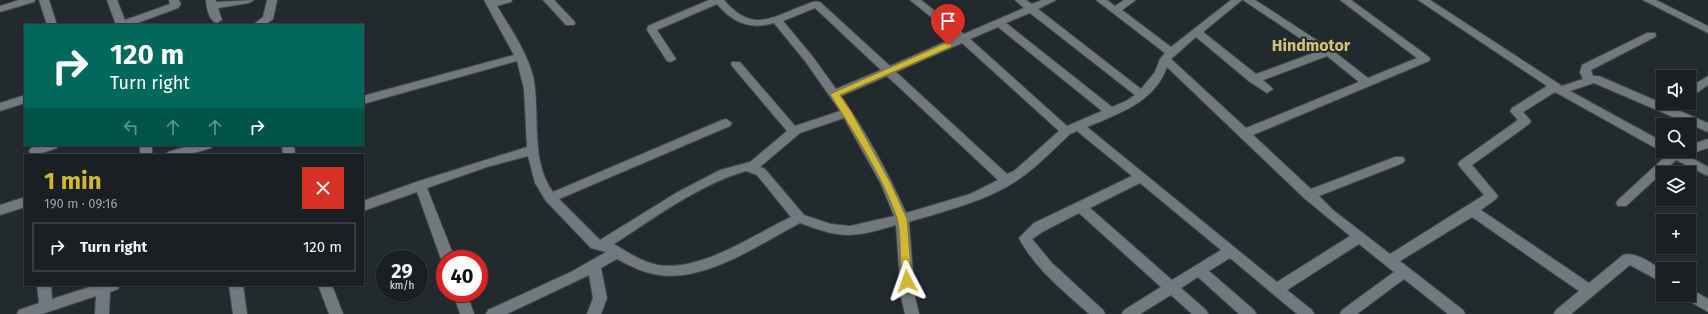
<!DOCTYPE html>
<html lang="en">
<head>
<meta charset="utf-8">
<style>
	body { margin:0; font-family:"Fira Sans",sans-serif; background:#23282a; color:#f1f3f6; height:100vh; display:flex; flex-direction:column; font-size:15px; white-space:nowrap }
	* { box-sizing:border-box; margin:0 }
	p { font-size:13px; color:#9fa3a5 }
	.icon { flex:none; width:22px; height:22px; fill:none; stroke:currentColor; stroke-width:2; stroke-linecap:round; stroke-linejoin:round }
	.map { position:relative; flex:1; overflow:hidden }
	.panel { position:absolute; left:24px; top:154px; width:340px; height:132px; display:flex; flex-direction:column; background:#1a2022; border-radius:0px; box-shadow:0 1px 3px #0004,0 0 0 1px #383e40 }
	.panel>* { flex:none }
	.banner { position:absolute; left:24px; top:24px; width:340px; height:122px; border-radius:0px; box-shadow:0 1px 3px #0004,0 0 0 1px #383e40; background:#00695c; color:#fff; overflow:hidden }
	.controls { position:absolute; left:1656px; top:70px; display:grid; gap:8px }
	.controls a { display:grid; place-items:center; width:40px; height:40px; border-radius:0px; background:#1a2022; box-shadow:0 1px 3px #0004,0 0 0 1px #383e40; font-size:20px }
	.speed { position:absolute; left:376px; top:250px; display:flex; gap:8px; font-size:20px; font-weight:700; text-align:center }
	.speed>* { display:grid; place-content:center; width:52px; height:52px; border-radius:50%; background:#1a2022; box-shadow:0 1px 3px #0004,0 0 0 1px #383e40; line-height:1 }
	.speed small { font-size:10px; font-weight:400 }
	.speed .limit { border:6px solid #d22; background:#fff; color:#111 }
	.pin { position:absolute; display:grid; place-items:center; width:34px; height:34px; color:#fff; margin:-41px -17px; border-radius:50% 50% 50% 0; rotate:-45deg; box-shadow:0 0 4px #0007 }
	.pin .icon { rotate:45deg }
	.me { position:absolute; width:44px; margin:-22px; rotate:356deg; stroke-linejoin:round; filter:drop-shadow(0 0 3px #0008) }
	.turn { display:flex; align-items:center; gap:14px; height:84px; padding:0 20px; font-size:18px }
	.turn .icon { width:52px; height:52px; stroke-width:2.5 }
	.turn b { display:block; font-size:28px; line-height:34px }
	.lanes { display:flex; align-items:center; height:38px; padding:0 20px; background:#0003; justify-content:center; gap:20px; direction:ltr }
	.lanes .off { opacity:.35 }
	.round { display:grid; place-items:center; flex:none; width:42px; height:42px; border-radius:0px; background:#23282a }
	.overview { display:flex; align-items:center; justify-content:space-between; height:68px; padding:0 20px }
	h1 { font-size:24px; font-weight:700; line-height:30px; color:#d0b837 }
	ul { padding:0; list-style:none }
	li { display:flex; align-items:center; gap:12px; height:50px; margin:0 8px 6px; padding:0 12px; border:2px solid #383e40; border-radius:0px }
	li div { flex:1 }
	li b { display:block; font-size:15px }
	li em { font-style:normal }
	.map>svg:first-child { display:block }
</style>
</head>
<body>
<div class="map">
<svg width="1708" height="314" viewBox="0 0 1708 314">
	<rect width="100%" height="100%" fill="#232a2e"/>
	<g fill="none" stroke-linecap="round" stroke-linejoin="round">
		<defs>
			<path id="minor" d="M19 0H35L34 2 0 12V6Z
				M39 0H49L57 25H47Z
				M107 0H117L125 20 170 4 169 0H179L181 4 178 8 132 25H116Z
				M206 0H216V2L254 0 249 3 218 8 222 20 217 23C209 21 206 7 206 0Z
				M267 0H277L273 19 265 25H253L263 17Z
				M484 0H512L511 2 497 6C510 28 526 50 533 76 541 113 529 159 553 192L722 120 726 119 732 123 730 126 559 199 600 240 676 193 720 170 750 162 787 131 732 66 731 64 732 62H740L795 126 840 111 805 61 774 23C750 30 733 23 717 4L657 30 676 59 671 62 667 61 647 30 648 26 709 0H724C751 32 769 19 802 6 808 4 813 0 820 2L890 66 956 37 910 0H921L964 34 1024 8 1015 0H1026L1032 4 1042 0H1056L1038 9 1141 89 1155 72 1160 59 1165 53 1096 0H1107L1115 6 1124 0H1136L1122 10 1171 47 1231 0H1242L1203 32 1256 74 1319 51 1243 0H1255L1332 50 1368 78 1417 58 1340 0H1351L1429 57 1430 59 1429 61 1253 135 1311 189 1395 157H1403L1405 160 1403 163 1319 196 1333 210 1390 254 1484 195 1460 167 1458 164 1460 161 1518 120 1510 111 1512 108 1547 86 1418 0H1430L1562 86 1583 79 1580 72 1582 65 1647 33H1655L1656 35 1655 37 1591 70 1593 76H1599L1708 123V132L1594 83 1570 91 1663 142 1664 151 1659 150 1555 92 1523 112 1531 121 1529 124 1472 165 1498 196 1496 199 1481 210 1589 283 1623 255C1637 251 1652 264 1663 271V283L1630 265 1571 314H1554L1556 310 1579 291 1472 217 1400 261 1463 310 1465 314H1448L1404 279 1357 314H1340L1342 310 1394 272 1359 244 1287 290 1312 310 1314 314H1297L1230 258 1209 271 1254 310 1256 314H1239L1198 277 1181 288 1206 310 1208 314H1192L1171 295 1140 314H1122L1124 310 1161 287 1079 213 1044 231 1032 239 1052 263 1103 310 1105 314H1089C1064 291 1035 269 1019 238L1034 223 1132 176 1077 131 1070 134C1055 148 1039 165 1022 177 989 201 948 210 909 222L915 297 919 314H905L901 297 896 225C853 238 842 239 800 223 760 244 706 282 659 275 644 273 630 266 617 259L601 268 607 298 601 314H587L593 298 589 275 507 314H486L488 310 571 272 606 252 591 248 546 201 535 183 528 156 487 167 427 188 455 259H445V263L441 259 417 192 363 211V201L416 182 527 147 524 89 517 61 363 104V96L514 55ZM815 8 881 70 836 89 813 57 783 21ZM1030 13 1135 95 1126 101 1112 107 1006 23ZM998 27 1102 111 1067 126 970 39ZM1196 37 1250 82 1267 93 1273 89 1263 80 1327 56 1359 82 1246 128 1171 59ZM962 43 1059 131 1014 171 1007 174 896 72ZM1167 67 1304 198 1350 236 1277 282 1087 127C1118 114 1155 102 1167 67ZM887 76 998 180 970 194 906 213C888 172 866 132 841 96ZM844 118 881 184 894 216 850 226 831 224 804 215 765 169 760 167 800 133ZM746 171 757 175 791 217C753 235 701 272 658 265 642 262 627 252 614 244 656 217 698 185 746 171ZM1140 183 1221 250 1172 280 1090 208Z
				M543 0H554L574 21 575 23 574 25H566Z
				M1643 0H1656L1708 26V33Z
				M1708 76V85L1689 98V88Z
				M25 95V103L0 111V103Z
				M1708 139V148L1686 155 1708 167V176L1676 160 1626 206H1618L1616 203 1618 200 1667 155 1666 151H1689V145Z
				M40 145H59L57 148 36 155 31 154 29 151 31 148Z
				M140 145H152V155H140Z
				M192 145H213L211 148 187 155H166L168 152Z
				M282 145H294L295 155H283Z
				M25 197V207L0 215V205Z
				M37 285H51L52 299 96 285H120L118 289 110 292 109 314H95L96 296 42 314H17L19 310 39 303Z
				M229 285H243L247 314H233Z
				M318 285H332L343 314H329Z
				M1689 288 1708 299V312L1684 298 1683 295H1689Z
				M453 293H467L474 314H460Z"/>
		</defs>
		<use href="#minor" stroke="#42484b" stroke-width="2"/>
		<use href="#minor" fill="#71797e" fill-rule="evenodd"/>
	</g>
	<path fill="#d0b837" stroke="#877824" d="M948 42 952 45 951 47 840 95 852 113 891 184 907 219 912 281 907 285 902 281C900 265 901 231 897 218 883 177 853 131 830 94Z"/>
	<g text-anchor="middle" stroke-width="4" stroke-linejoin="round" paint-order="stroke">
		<g font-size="16" font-weight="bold" fill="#d1c173" stroke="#232a2e">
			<text x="1311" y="51">Hindmotor</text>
		</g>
	</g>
</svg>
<div class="controls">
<a><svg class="icon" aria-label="sound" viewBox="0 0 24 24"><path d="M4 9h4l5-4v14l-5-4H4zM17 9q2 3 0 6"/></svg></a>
<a><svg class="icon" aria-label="search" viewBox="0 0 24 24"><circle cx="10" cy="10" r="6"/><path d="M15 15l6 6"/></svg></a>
<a><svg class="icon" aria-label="layers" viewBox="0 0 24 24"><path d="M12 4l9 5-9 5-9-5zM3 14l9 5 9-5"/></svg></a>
<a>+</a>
<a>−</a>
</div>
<div class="speed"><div>29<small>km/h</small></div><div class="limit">40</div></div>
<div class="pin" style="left:948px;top:45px;background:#d93025"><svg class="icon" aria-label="arrive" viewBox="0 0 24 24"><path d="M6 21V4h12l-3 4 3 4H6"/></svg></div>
<svg class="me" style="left:907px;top:281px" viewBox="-20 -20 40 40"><path d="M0-17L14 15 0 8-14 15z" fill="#d0b837" stroke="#fff" stroke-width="4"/></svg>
<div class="banner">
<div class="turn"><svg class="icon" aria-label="right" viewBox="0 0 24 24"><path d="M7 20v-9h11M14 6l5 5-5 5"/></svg><div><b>120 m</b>Turn right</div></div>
<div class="lanes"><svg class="icon off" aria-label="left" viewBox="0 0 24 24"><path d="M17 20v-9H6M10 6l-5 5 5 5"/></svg><svg class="icon off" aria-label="ahead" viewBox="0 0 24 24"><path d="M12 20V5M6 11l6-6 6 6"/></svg><svg class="icon off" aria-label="ahead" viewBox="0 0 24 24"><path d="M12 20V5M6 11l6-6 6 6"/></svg><svg class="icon" aria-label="right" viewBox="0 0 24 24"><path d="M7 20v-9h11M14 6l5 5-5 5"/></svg></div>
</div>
<section class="panel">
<div class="overview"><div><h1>1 min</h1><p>190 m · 09:16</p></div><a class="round" style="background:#d93025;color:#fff"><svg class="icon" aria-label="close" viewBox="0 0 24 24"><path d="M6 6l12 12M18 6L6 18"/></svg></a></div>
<ul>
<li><svg class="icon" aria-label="right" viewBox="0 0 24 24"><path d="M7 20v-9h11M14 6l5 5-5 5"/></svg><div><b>Turn right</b></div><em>120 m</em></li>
</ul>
</section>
</div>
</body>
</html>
